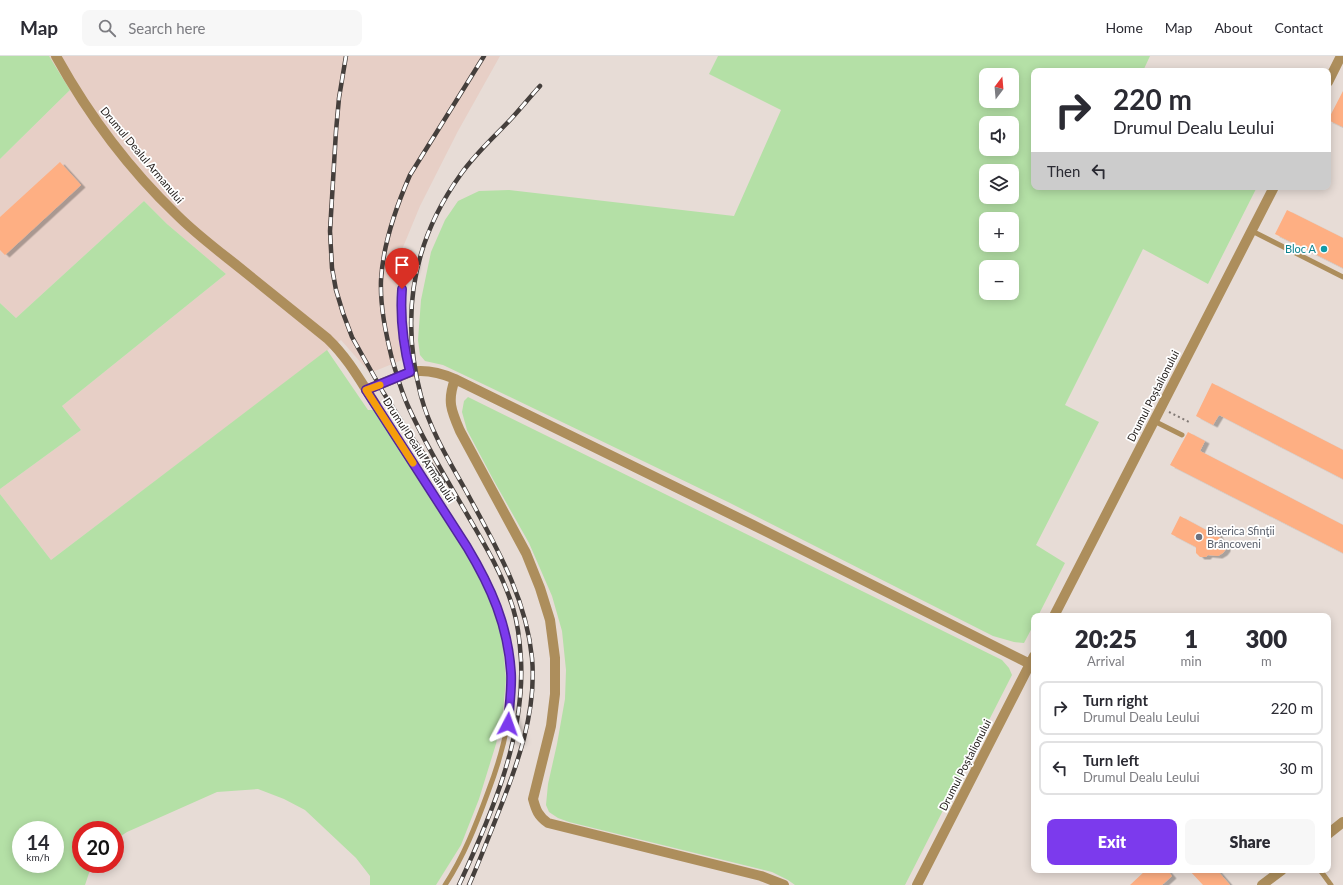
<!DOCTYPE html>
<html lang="en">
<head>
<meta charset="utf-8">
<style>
	body { margin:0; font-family:Lato,sans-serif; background:#f7f7f7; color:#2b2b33; height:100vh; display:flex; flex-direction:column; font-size:15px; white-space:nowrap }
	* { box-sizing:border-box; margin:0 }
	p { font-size:13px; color:#7c7c81 }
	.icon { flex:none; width:22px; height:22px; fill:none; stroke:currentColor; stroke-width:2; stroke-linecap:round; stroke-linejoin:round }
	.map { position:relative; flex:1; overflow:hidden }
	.drawer { position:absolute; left:1031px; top:557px; width:300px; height:260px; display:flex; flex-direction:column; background:#fff; border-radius:8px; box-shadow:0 2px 10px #0003 }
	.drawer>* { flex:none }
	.banner { position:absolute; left:1031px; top:12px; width:300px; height:122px; border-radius:8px; box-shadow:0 2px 10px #0003; background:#fff; color:#2b2b33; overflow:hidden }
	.needle { width:26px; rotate:16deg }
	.controls { position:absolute; left:979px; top:12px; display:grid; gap:8px }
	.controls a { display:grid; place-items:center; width:40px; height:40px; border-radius:8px; background:#fff; box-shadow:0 2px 10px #0003; font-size:20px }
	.speed { position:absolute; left:12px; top:765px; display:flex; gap:8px; font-size:20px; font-weight:700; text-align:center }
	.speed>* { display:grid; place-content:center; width:52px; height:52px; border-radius:50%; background:#fff; box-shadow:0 2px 10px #0003; line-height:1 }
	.speed small { font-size:10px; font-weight:400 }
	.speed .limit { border:6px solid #d22; background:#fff; color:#111 }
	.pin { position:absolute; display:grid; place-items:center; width:34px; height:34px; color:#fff; margin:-41px -17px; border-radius:50% 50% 50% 0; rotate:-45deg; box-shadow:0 0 4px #0007 }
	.pin .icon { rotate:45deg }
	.me { position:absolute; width:44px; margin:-22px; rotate:4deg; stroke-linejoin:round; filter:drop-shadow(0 0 3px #0008) }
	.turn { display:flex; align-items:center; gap:14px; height:84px; padding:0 16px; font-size:18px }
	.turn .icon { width:52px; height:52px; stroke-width:2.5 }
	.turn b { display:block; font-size:28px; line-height:34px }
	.then { display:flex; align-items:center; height:38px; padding:0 16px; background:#0003; gap:8px; font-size:15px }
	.eta { display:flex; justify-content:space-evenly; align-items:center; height:68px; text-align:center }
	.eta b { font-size:24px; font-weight:800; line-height:28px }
	.cta { display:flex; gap:8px; margin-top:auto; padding:8px 16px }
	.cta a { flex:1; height:46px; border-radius:8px; background:#7c3aed; color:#fff; font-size:16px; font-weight:800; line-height:46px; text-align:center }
	.cta a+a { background:#f7f7f7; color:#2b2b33 }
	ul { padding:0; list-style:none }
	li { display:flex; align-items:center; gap:12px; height:54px; margin:0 8px 6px; padding:0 8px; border:2px solid #e1e1e2; border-radius:8px }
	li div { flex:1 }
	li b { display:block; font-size:15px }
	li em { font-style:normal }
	header { display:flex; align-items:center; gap:24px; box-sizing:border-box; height:56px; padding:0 20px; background:#fff; border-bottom:1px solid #e1e1e2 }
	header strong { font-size:19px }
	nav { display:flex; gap:22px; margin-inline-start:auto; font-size:14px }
	.search { width:280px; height:36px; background:#f7f7f7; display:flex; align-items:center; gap:10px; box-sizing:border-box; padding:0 14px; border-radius:8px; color:#7c7c81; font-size:15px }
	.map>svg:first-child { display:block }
</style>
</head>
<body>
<header>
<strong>Map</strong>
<div class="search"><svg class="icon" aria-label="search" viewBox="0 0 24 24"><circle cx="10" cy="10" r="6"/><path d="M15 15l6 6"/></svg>Search here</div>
<nav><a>Home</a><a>Map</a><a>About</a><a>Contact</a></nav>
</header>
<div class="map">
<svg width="1343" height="829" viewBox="0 0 1343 829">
	<defs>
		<filter id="shadow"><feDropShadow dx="4.5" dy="2.5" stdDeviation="0" flood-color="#0004"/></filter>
	</defs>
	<rect width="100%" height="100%" fill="#e7dcd6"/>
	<path fill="#e7cfc6" d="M49 0H500L458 75 420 150 401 196 396 240 402 304 370 317 341 284 51 504 0 438V433L81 374 62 350 226 218 167 168 144 145 16 262 0 247V103L70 34Z"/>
	<path fill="#b4e0a6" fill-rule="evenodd" d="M0 0H49L70 34 0 103Z
		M718 0H1150L1143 15H1034V131H1257L1208 228 1143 193 1065 349 1099 366 1036 489 1065 507 1038 560H1034V568L1024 587 1014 586 993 580 728 446 485 329 443 309 425 305 420 299 418 284 421 244 431 196 445 164 458 145 479 135 509 134 734 160 781 54 709 18ZM986 19H1012V45H986ZM986 67H1012V93H986ZM986 115H1012V141H986ZM986 163H1012V189H986ZM986 211H1012V237H986Z
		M144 145 167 168 226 218 62 350 81 374 0 433V247L16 262Z
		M327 294 368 354H374L475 510 495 551 502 580 506 623 503 656 496 688 479 743 461 789 436 829H370V820L356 802 305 754 284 743 258 733 217 736 127 776 115 784V774H81V808H95L89 817 85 829H0V438L51 504ZM21 774H55V808H21Z
		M468 341 1002 604 1009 612 1012 619 905 829H795L788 824 772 816 569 766 558 762 549 756 546 749 548 728 557 688 565 643 566 614 562 575 552 540 529 487 494 425 467 374 462 356 464 345Z"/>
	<path fill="#feaf83" filter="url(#shadow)" d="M1343 35V71L1328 64Z
		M60 106 81 129 5 199 0 194V161Z
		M1287 154 1343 182V212L1275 178Z
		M1212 327 1343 394V423L1219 359 1213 369 1196 360Z
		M1188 376 1205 385 1200 395 1343 469V497L1170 409Z
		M1180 460 1206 474 1211 471 1216 473 1219 481 1222 483 1226 488V493L1223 497 1218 500 1208 499 1206 501H1200L1196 497V491L1171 478Z
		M1146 814H1167L1172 820 1162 829H1130Z
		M1189 814H1217L1230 829H1203Z"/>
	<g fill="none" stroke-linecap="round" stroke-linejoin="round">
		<path stroke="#817975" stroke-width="2" stroke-dasharray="2 3" stroke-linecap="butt" d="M1169 356 1191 367"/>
		<path stroke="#ad8e5c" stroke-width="5" d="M1252 175 1343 221
			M403 223C400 255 402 285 410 316
			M376 349C397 383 419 417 441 451 468 492 496 534 507 582 519 633 506 689 488 736 476 769 464 800 445 829
			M1154 365 1182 379
			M1320 814 1331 829"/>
		<path stroke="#ad8e5c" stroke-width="10" d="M56 0C88 58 129 113 177 159 195 177 216 193 235 208 266 233 297 258 328 283 348 302 361 326 376 349
			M1328 26 1341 0
			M455 323C447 345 451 354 460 375L526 497 540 532 550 564 555 602V638L551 670 533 743C536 754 538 760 548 767L761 820 784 829
			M366 334 410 316C426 313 441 317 455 323L753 469 1030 608
			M1054 560 1274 131
			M1328 778 1343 766
			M917 829 1034 600
			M1262 829 1282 814"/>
		<defs>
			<path id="rail" d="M346 0 339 42 336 75 330 175 332 212 336 234 343 257 352 281 383 336 405 371 443 426
				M459 829C491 760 525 681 521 604 520 587 518 568 513 552 503 519 485 489 468 460 447 424 425 388 408 350 401 335 397 319 392 303 386 278 380 251 381 224 383 188 396 151 410 119L484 0
				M469 829C479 806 488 783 497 760 517 710 537 656 532 602 526 540 495 489 466 435 449 405 430 374 421 340 400 260 412 186 461 118 475 98 494 81 511 63 521 52 530 41 540 30"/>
		</defs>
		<use href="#rail" stroke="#453f3c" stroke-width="4.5"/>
		<use href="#rail" stroke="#fff" stroke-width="3" stroke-dasharray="9" stroke-linecap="butt"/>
	</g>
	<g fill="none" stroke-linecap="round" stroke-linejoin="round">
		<defs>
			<path id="route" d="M402 233C400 261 403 288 410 316L366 334 467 491C491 531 508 569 511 617 512 633 509 652 508 668"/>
		</defs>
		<use href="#route" stroke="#51269a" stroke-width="10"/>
		<use href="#route" stroke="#7c3aed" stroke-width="7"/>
		<path stroke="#f59e0b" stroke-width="7" d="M380 329 366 334 413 407"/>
	</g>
	<circle fill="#0f9aa8" stroke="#fff" stroke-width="1.5" cx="1324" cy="193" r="4"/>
	<circle fill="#6b7280" stroke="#fff" stroke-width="1.5" cx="1199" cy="481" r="4"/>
	<g text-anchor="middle" stroke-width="3.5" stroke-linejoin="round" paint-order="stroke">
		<g font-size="11" fill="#272220" stroke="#fff">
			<text transform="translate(142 99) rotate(50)" y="4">Drumul Dealul Armanului</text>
			<text transform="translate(1153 340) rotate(-63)" y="4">Drumul Poștalionului</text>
			<text transform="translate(419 394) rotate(57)" y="4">Drumul Dealul Armanului</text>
			<text transform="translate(965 709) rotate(-63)" y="4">Drumul Poștalionului</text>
		</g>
		<g font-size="11" fill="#0d838f" stroke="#fff" text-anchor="end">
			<text x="1316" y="197">Bloc A</text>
		</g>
		<g font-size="11" fill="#5b616d" stroke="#fff" text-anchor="start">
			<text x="1207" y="479">Biserica Sfinţii<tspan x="1207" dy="13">Brâncoveni</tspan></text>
		</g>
	</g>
</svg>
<div class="controls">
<a><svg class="needle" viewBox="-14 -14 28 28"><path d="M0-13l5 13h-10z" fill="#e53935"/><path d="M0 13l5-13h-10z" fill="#7c7c81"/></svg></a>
<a><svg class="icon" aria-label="sound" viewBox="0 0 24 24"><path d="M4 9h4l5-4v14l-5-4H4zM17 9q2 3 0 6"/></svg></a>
<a><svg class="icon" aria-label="layers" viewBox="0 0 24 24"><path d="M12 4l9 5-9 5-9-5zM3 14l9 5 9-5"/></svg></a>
<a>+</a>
<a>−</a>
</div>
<div class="speed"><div>14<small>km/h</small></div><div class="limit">20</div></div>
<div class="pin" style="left:402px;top:233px;background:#d93025"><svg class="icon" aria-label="arrive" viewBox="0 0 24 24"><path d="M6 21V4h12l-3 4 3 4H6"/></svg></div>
<svg class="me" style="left:508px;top:668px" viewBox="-20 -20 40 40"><path d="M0-17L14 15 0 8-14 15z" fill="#7c3aed" stroke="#fff" stroke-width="4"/></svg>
<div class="banner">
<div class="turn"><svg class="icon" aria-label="right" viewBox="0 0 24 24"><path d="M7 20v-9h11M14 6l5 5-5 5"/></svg><div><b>220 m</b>Drumul Dealu Leului</div></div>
<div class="then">Then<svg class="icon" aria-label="left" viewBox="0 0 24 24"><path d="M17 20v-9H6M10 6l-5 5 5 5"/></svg></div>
</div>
<section class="drawer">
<div class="eta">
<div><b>20:25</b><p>Arrival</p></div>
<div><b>1</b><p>min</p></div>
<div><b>300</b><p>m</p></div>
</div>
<ul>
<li><svg class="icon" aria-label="right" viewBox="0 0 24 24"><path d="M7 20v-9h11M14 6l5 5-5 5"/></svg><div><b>Turn right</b><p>Drumul Dealu Leului</p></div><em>220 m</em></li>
<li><svg class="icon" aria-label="left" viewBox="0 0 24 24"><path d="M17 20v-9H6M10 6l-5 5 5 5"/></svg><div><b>Turn left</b><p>Drumul Dealu Leului</p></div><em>30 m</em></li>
</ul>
<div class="cta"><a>Exit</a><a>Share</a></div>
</section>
</div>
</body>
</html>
